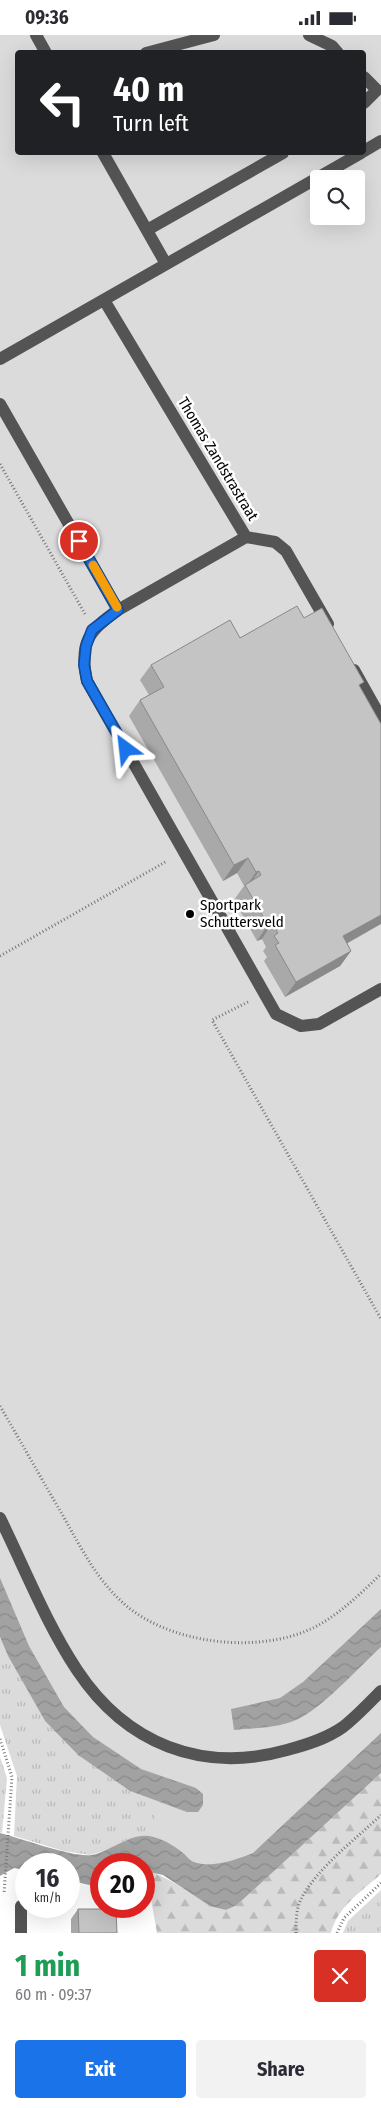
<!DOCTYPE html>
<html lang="en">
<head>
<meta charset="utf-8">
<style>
	body { margin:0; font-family:"Fira Sans Condensed",sans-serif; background:#f2f2f3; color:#2b2b33; height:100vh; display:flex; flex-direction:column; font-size:19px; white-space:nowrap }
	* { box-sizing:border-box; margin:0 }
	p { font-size:16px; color:#7c7c81 }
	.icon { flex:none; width:28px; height:28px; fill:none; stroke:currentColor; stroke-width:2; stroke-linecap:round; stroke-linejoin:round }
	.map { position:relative; height:1898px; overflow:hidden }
	.details { display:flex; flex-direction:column; background:#fff; flex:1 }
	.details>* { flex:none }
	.top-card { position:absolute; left:15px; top:15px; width:351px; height:105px; border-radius:5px; box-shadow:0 5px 20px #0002; background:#202124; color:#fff; overflow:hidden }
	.tools { position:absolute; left:310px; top:135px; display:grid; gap:10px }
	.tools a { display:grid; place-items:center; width:55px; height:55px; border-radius:5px; background:#fff; box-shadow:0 5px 20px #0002; font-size:25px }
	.speed { position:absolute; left:15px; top:1818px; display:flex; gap:10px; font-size:25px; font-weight:700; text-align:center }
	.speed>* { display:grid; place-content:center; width:65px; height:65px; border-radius:50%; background:#fff; box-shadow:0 5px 20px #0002; line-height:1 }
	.speed small { font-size:12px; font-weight:400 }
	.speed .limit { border:8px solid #d22; background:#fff; color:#111 }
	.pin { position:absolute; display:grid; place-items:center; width:42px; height:42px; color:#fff; margin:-21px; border:2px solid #fff; border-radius:50%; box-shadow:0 1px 5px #0007 }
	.me { position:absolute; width:55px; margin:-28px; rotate:330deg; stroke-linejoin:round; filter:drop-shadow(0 0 4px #0008) }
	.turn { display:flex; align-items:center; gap:18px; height:105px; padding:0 15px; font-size:22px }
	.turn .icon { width:65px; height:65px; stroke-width:2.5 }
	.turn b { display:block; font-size:35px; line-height:42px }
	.round { display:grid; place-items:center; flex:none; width:52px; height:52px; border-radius:5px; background:#f2f2f3 }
	.headline { display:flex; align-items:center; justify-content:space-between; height:85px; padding:0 15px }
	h1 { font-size:30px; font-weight:700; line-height:38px; color:#1e9e55 }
	.action { display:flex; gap:10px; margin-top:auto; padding:10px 15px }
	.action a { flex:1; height:58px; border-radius:5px; background:#1a73e8; color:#fff; font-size:20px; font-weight:700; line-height:58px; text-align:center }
	.action a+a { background:#f2f2f3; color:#2b2b33 }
	.status { display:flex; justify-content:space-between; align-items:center; height:35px; padding:0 25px; background:#fff; direction:ltr }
	.status svg { height:14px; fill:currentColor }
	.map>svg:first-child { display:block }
</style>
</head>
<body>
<div class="status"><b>09:36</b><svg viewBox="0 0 49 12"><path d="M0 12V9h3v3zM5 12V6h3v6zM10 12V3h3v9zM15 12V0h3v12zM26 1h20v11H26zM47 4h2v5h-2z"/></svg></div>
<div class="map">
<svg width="381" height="1898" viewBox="0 0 381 1898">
	<defs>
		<pattern id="grass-tufts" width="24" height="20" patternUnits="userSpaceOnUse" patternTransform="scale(1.25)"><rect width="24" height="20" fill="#dbdbdb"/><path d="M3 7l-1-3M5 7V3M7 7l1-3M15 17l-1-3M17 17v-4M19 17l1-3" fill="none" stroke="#bababa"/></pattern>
		<pattern id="forest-firs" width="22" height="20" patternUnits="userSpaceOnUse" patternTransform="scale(1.25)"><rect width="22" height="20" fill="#dbdbdb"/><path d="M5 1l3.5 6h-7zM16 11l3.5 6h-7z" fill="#bababa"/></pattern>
		<pattern id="water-waves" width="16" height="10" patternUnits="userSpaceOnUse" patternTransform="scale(1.25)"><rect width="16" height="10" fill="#a2a2a2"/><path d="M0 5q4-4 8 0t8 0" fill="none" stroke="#8a8a8a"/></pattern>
	</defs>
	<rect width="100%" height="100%" fill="#fff"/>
	<path fill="url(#grass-tufts)" d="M0 1602 8 1621 45 1686 78 1720 130 1756 187 1777 253 1818 129 1804 107 1815 90 1820 64 1816 14 1801 17 1741 0 1690Z
		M0 1722 7 1743 2 1798 0 1797Z
		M381 1855V1898H343L348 1886Z"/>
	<path fill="url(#forest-firs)" d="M381 1738V1839C362 1856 337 1872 331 1898H157L146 1836C176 1843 196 1867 226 1875L237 1870Z"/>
	<path fill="#dbdbdb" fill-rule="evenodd" d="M0 0H381V1712L250 1832 196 1834 146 1814 161 1757 48 1673 0 1577ZM18 18H364V118H18ZM319 144H356V181H319Z"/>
	<path fill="url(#water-waves)" d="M0 1543 29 1611 64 1672 93 1702 141 1734 196 1753 203 1759V1770L198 1777H187L130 1756 78 1720 45 1686 8 1621 0 1602Z
		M381 1574V1612C360 1631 326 1669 302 1682 282 1693 256 1693 234 1695L231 1674 280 1663 303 1647Z
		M381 1698V1738L237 1870 226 1875 210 1871 163 1840 144 1836V1829H101V1847L89 1850 69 1845V1829H26V1835L14 1833 0 1841V1798C20 1803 74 1823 92 1820 111 1816 130 1798 149 1801 162 1803 173 1810 183 1818 186 1820 190 1826 194 1827 211 1834 238 1824 253 1818Z"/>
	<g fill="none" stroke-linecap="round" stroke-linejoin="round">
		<path stroke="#767676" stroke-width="3" stroke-dasharray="1 2.5" stroke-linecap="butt" d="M0 429 85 579
			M0 921 167 826
			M248 967 212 985 381 1284
			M0 1371C21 1407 41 1443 62 1479 79 1509 95 1542 121 1566 166 1609 257 1620 313 1593 339 1580 360 1559 381 1539
			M0 1704 12 1742 4 1859
			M296 1898C296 1887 296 1874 301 1864 317 1833 356 1804 381 1780
			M337 1898 344 1883 381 1848"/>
		<path stroke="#545454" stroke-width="12" d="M36 0 46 18
			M309 0 332 11 338 18
			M146 18 214 0
			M364 42 377 55 364 68
			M364 116 381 106
			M103 118 166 229
			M147 195 283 118
			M0 324 361 118
			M0 369 118 575 246 502 104 265
			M246 502 275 507 286 516 328 589
			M118 575C88 596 79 608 87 646L276 979 301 991 319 989 381 954
			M354 635 381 683
			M0 1483C25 1534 46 1588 77 1635 126 1709 202 1739 287 1715 306 1710 326 1704 343 1692 356 1682 369 1668 381 1656
			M21 1871V1898"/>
	</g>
	<path fill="#a9a9a9" d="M304 583 360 652 347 909 351 916 340 931 285 962 264 926 267 922 263 916 266 912 262 904 257 906 234 865 244 851 237 838 223 846 129 681 140 665 149 660 140 645 151 630 240 603Z
		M78 1874 117 1898H71V1884Z"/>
	<path fill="#898989" d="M248 823 237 838 223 846 234 830Z
		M259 836 248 852H246L256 837Z
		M381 880V889L332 917 343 901Z
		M272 888 262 904 257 906 268 890Z
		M351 916 340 931 285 962 296 947Z"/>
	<path fill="#c4c4c4" stroke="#898989" d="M297 571 304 583 322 573 364 647 359 650 381 689V880L343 901 351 916 296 947 275 910 279 908 274 901 278 898 272 888 268 890 245 850 261 840 259 836 256 837 248 823 234 830 140 665 164 652 151 630 230 585 240 603Z
		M78 1874H116L117 1898H79Z"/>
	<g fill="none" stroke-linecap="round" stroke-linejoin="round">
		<defs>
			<path id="route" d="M79 506 118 575 92 595 86 611 84 630 87 646 126 714"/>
		</defs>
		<use href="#route" stroke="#114b97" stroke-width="12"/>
		<use href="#route" stroke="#1a73e8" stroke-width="9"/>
		<path stroke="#f59e0b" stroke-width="9" d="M93 530 117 572"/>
	</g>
	<circle fill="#000" stroke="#fff" stroke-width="2" cx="190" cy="879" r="5"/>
	<g text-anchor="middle" stroke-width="5" stroke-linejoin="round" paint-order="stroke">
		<g font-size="15" fill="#000" stroke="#fff">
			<text transform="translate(218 424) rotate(59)" y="5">Thomas Zandstrastraat</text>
		</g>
		<g font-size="15" fill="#000" stroke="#fff" text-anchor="start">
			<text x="200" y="875">Sportpark<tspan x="200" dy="17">Schuttersveld</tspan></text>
		</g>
	</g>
</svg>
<div class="tools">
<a><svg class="icon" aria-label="search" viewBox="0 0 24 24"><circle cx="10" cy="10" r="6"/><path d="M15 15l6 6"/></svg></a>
</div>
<div class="speed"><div>16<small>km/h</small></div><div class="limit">20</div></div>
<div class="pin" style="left:79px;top:506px;background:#d93025"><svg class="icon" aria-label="arrive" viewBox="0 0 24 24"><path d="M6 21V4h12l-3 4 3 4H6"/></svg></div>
<svg class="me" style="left:126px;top:714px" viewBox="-20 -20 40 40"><path d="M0-17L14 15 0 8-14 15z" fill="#1a73e8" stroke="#fff" stroke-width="4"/></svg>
<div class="top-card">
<div class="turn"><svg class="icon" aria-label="left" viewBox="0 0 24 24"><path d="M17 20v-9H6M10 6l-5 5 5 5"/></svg><div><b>40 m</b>Turn left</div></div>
</div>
</div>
<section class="details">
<div class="headline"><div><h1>1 min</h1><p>60 m · 09:37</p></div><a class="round" style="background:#d93025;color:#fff"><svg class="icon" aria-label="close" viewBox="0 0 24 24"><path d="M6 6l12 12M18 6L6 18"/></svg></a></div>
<div class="action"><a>Exit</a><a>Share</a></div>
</section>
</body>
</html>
